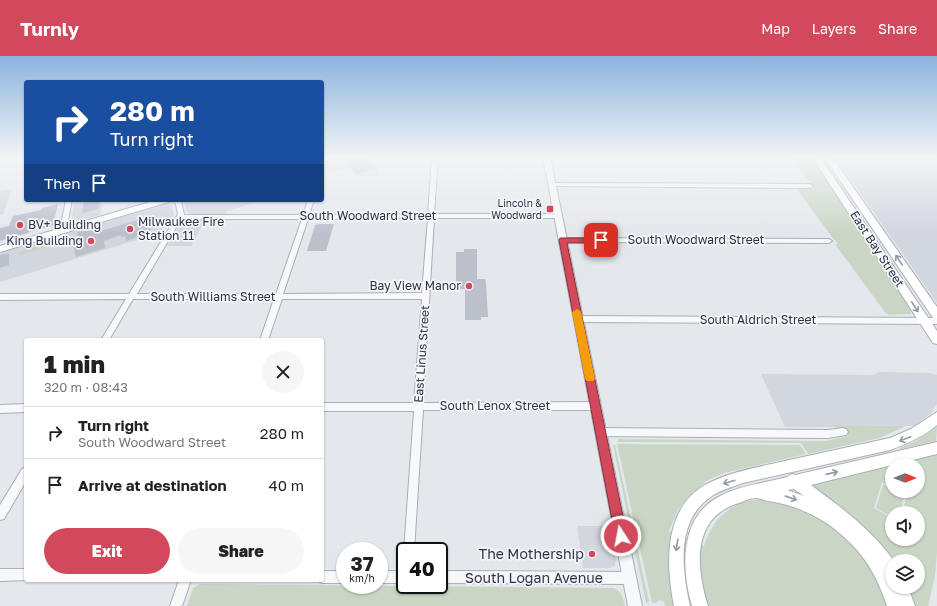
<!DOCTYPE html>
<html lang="en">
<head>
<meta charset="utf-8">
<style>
	body { margin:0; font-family:"Golos Text",sans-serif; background:#f6f6f6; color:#222; height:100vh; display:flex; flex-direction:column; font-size:15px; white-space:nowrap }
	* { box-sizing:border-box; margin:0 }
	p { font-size:13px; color:#767676 }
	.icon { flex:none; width:22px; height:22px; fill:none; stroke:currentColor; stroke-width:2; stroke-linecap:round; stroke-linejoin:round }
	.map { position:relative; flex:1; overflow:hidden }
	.panel { position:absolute; left:24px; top:282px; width:300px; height:244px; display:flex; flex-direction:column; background:#fff; border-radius:4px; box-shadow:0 1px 3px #0004 }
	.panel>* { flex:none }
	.guide { position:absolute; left:24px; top:24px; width:300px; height:122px; border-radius:4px; box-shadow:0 1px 3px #0004; background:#1a4fa0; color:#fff; overflow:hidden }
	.needle { width:26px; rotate:90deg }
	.fabs { position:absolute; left:885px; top:402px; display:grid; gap:8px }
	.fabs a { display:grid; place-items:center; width:40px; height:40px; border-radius:50%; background:#fff; box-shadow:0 1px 3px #0004; font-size:20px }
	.speed { position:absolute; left:336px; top:486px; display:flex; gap:8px; font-size:20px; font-weight:700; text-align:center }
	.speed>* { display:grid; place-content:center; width:52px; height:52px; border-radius:50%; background:#fff; box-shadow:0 1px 3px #0004; line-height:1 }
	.speed small { font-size:10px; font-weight:400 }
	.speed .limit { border:2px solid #111; border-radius:6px; background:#fff; color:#111 }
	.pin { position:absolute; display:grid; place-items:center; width:34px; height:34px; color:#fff; margin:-17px; border-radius:8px; box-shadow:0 2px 6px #0006 }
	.me { position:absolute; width:44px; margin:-22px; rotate:349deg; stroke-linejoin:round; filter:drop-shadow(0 0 3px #0008) }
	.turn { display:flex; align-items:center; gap:14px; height:84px; padding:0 20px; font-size:18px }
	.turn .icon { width:52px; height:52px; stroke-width:2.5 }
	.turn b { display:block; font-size:28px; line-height:34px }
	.then { display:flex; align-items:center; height:38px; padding:0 20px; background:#0003; gap:8px; font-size:15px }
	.round { display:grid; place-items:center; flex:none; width:42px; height:42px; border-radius:21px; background:#f6f6f6 }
	.summary { display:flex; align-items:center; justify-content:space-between; height:68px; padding:0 20px }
	h1 { font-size:24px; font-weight:800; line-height:30px }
	.action { display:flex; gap:8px; margin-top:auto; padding:8px 20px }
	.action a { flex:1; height:46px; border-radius:24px; background:#d1495b; color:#fff; font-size:16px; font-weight:800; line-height:46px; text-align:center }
	.action a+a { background:#f6f6f6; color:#222 }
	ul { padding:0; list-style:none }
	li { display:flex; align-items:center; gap:12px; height:52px; padding:0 20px; border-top:1px solid #e0e0e0 }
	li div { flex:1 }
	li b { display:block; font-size:15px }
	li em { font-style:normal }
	header { display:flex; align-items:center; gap:24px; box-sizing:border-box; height:56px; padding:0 20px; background:#d1495b; color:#fff }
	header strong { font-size:19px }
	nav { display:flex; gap:22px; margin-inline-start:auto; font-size:14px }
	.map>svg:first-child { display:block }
</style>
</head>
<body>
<header>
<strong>Turnly</strong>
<nav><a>Map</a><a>Layers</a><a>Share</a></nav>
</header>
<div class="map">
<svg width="937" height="550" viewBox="0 0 937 550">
	<rect width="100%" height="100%" fill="#e4e7ec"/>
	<path fill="#d2d6de" d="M329 101H367L379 114 378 120H357L351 112 325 116Z
		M835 101H937V247Z
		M12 133 3 158 0 159V135Z
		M75 144H103L100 159 71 166Z
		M183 144H264L227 155 226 158H190L187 156Z
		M167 148H171L174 158 163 176 0 226V197Z
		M205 164 191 190H167L182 165Z
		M879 316 930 317 937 319V348L931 357 915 370 833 369 834 371H785L761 318 873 319Z
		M577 470H610L616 504 615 510 610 512H583Z"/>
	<path fill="#c9d6c5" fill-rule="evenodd" d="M791 101H811L911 255V258L889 259 885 256 837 191 836 188H838L832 181 797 133H815Z
		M52 183 55 184 50 187 55 186 54 189 19 199V197L26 193 28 191Z
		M833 369 906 370 879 382 808 398 801 387 618 386V383L826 385 848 380 844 372 834 371Z
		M937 371 936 385 901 393 900 392 914 386Z
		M617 388 800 389 806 398 724 417 708 424 686 444 678 454 668 477 671 475 704 490C725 425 791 437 836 470 844 476 866 500 871 508 879 521 883 536 890 550H665L664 546 659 544 656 547H652Z
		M613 389H615L649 546 646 547Z
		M937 398V496L935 520 928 550H914L907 531H918V505H892L810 428ZM892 409H918V435H899L907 440 902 457H918V483H892V462L874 452 882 426 892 431Z
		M883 428 892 433V435H896L904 440 900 457H892V461L876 452Z
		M200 528 614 532 621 537 625 550H187L193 532Z"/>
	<path fill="#bbc0ca" d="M342 101H367L377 112 357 118Z
		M84 144H100L98 153 82 157Z
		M58 148 53 170 29 176 28 177 0 185V172L9 170 13 160 41 154 42 152Z
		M147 161 151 174 138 178V181L126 185 125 180 122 181 121 179 104 185 105 192 76 201 73 189 79 187 77 176 100 169 101 175Z
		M319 168H334L326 195H307L315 169Z
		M464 193H477V223H485L486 226 488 261H481V264H465V233H451V226H456V196H464Z
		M9 197V209L0 212V199Z"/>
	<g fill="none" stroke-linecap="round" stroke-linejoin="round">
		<defs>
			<path id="minor" d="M322 101H328L325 111 322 113Z
				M432 101H438L434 158H558L561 160 558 162H434L423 347 595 346 598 347 600 350 598 353 595 354H423L414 495H405V499L404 495 414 355H322V347H414L422 243H282L268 284H260L274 243H133L109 284H101L126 243 0 244V238H129L178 158 175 144H181L184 159H303L308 144H314L309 159 428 158ZM428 162 422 237 283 238 308 163ZM181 163H302L276 238H137Z
				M552 127 810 128 813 130 810 132 550 130 549 129Z
				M66 144H72L66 174 63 176 60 174Z
				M561 182 829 183 832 185 829 187 563 186 560 184Z
				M578 260 937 262V268L578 266 574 263Z
				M26 348V356L0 357V349Z
				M601 372 828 374 843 372 846 373 848 376 846 379 828 382 601 380 598 379 596 376 598 373Z
				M26 411V425L4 463 0 464V449L22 413Z
				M0 513H26V524H28L0 525Z
				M322 515H345V527H322L318 525V524H322Z
				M379 515H405V527H379Z
				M439 515 630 516 634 518 636 522 634 526 630 528 439 527Z
				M179 524H191L182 550H170Z"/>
			<path id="tertiary" d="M543 101H550L642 550H628Z"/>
			<path id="secondary" d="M812 101H820L937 275V288L933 287Z
				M824 101H832L937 251V263L933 262Z
				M157 144H170L169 146 0 196V190Z
				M937 356V369C923 381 907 388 890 394L743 427C732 431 721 434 712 440 675 464 682 513 690 550H674C666 510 663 453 705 429 728 416 755 412 780 406 817 398 853 390 890 382L911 373Z
				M937 386V398L811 429C843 453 870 472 894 505H892V531H908L915 550H887C880 529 871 510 857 494 833 467 803 450 768 445 764 444 760 442 756 442 751 442 744 445 739 447 691 461 696 512 708 550H692C681 512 679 459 722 439 741 429 765 427 787 421L792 418 795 419ZM794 433 804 440 787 434Z"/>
		</defs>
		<use href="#minor" stroke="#a9aeb7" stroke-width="2"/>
		<use href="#tertiary" stroke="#a9aeb7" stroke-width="2"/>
		<use href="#secondary" stroke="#a9aeb7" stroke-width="2"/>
		<use href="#minor" fill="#f7f8fa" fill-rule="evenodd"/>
		<use href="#tertiary" fill="#f7f8fa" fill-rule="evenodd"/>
		<use href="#secondary" fill="#fff" fill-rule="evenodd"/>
	</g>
	<defs><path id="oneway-shaft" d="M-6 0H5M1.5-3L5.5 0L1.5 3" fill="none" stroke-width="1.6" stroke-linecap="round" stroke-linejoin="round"/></defs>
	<g stroke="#959aa2">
		<use href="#oneway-shaft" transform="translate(899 204) rotate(-124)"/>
		<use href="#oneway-shaft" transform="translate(915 251) rotate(57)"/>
		<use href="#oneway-shaft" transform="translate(905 383) rotate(159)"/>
		<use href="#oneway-shaft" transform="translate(832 417) rotate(-13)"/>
		<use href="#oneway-shaft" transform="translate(729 426) rotate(163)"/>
		<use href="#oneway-shaft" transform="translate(791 442) rotate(19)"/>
		<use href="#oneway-shaft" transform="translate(677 489) rotate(99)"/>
	</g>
	<linearGradient id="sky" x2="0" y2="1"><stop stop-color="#8bb4dd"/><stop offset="0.57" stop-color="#f3f4f6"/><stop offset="1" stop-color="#f3f4f6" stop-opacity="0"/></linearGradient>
	<rect width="937" height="178" fill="url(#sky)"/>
	<path fill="#d1495b" stroke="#882f3b" d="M560 182H601L604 184 601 187H567L627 480 625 484 621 486 617 484 615 480 559 184Z"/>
	<path fill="#f59e0b" d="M577 253 581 256 595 323 593 325H587L585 323 572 256Z"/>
	<g fill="#d1495b" stroke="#f4f6f9" stroke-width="1.5">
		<rect x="546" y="149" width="8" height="8" rx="2"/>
		<circle cx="20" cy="169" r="4"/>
		<circle cx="130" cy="173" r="4"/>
		<circle cx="91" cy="185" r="4"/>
		<circle cx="469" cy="230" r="4"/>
		<circle cx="592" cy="498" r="4"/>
	</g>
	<g text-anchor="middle" stroke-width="3.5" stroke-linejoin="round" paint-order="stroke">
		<g font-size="10" fill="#2b3445" stroke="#f4f6f9" text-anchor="end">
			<text x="542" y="151">Lincoln &amp;<tspan x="542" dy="12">Woodward</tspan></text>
		</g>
		<g font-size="12" fill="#2b3445" stroke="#f4f6f9">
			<text x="368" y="164">South Woodward Street</text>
			<text x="696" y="188">South Woodward Street</text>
			<text transform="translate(877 193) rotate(57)" y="4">East Bay Street</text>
			<text x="213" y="245">South Williams Street</text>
			<text x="758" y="268">South Aldrich Street</text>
			<text transform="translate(422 298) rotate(-86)" y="4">East Linus Street</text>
			<text x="495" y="354">South Lenox Street</text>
		</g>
		<g font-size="12" fill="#2b3445" stroke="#f4f6f9" text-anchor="start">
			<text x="138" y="170">Milwaukee Fire<tspan x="138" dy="14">Station 11</tspan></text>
			<text x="28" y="173">BV+ Building</text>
			<text x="83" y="189" text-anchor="end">King Building</text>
			<text x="461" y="234" text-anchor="end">Bay View Manor</text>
		</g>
		<g font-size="14" fill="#2b3445" stroke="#f4f6f9" text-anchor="end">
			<text x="584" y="503">The Mothership</text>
		</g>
		<g font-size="14" fill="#2b3445" stroke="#f4f6f9">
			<text x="534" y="527">South Logan Avenue</text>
		</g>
	</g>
</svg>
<div class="fabs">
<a><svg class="needle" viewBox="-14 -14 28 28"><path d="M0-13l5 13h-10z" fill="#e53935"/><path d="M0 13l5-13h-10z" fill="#767676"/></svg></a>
<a><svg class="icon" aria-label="sound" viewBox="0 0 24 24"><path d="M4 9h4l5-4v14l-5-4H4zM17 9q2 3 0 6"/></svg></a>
<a><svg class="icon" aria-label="layers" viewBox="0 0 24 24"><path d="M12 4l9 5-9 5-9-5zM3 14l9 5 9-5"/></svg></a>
</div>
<div class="speed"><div>37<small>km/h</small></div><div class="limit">40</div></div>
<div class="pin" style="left:601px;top:184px;background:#d93025"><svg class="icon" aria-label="arrive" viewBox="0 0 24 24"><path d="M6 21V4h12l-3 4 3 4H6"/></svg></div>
<svg class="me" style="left:621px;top:480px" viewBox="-20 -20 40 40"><circle r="17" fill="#d1495b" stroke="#fff" stroke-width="3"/><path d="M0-11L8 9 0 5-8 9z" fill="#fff"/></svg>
<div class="guide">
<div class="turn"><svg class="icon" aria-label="right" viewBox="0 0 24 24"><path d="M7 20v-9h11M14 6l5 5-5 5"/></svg><div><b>280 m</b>Turn right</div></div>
<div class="then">Then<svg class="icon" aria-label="arrive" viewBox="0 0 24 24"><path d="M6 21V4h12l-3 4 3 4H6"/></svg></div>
</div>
<section class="panel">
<div class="summary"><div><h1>1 min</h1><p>320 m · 08:43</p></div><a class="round"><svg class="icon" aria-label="close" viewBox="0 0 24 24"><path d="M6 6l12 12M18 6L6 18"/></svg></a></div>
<ul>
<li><svg class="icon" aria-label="right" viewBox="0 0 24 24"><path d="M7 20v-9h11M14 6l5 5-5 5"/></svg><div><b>Turn right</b><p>South Woodward Street</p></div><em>280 m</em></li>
<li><svg class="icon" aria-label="arrive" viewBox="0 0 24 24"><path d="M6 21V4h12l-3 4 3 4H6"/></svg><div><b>Arrive at destination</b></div><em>40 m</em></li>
</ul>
<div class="action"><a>Exit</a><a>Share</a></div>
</section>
</div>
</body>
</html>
